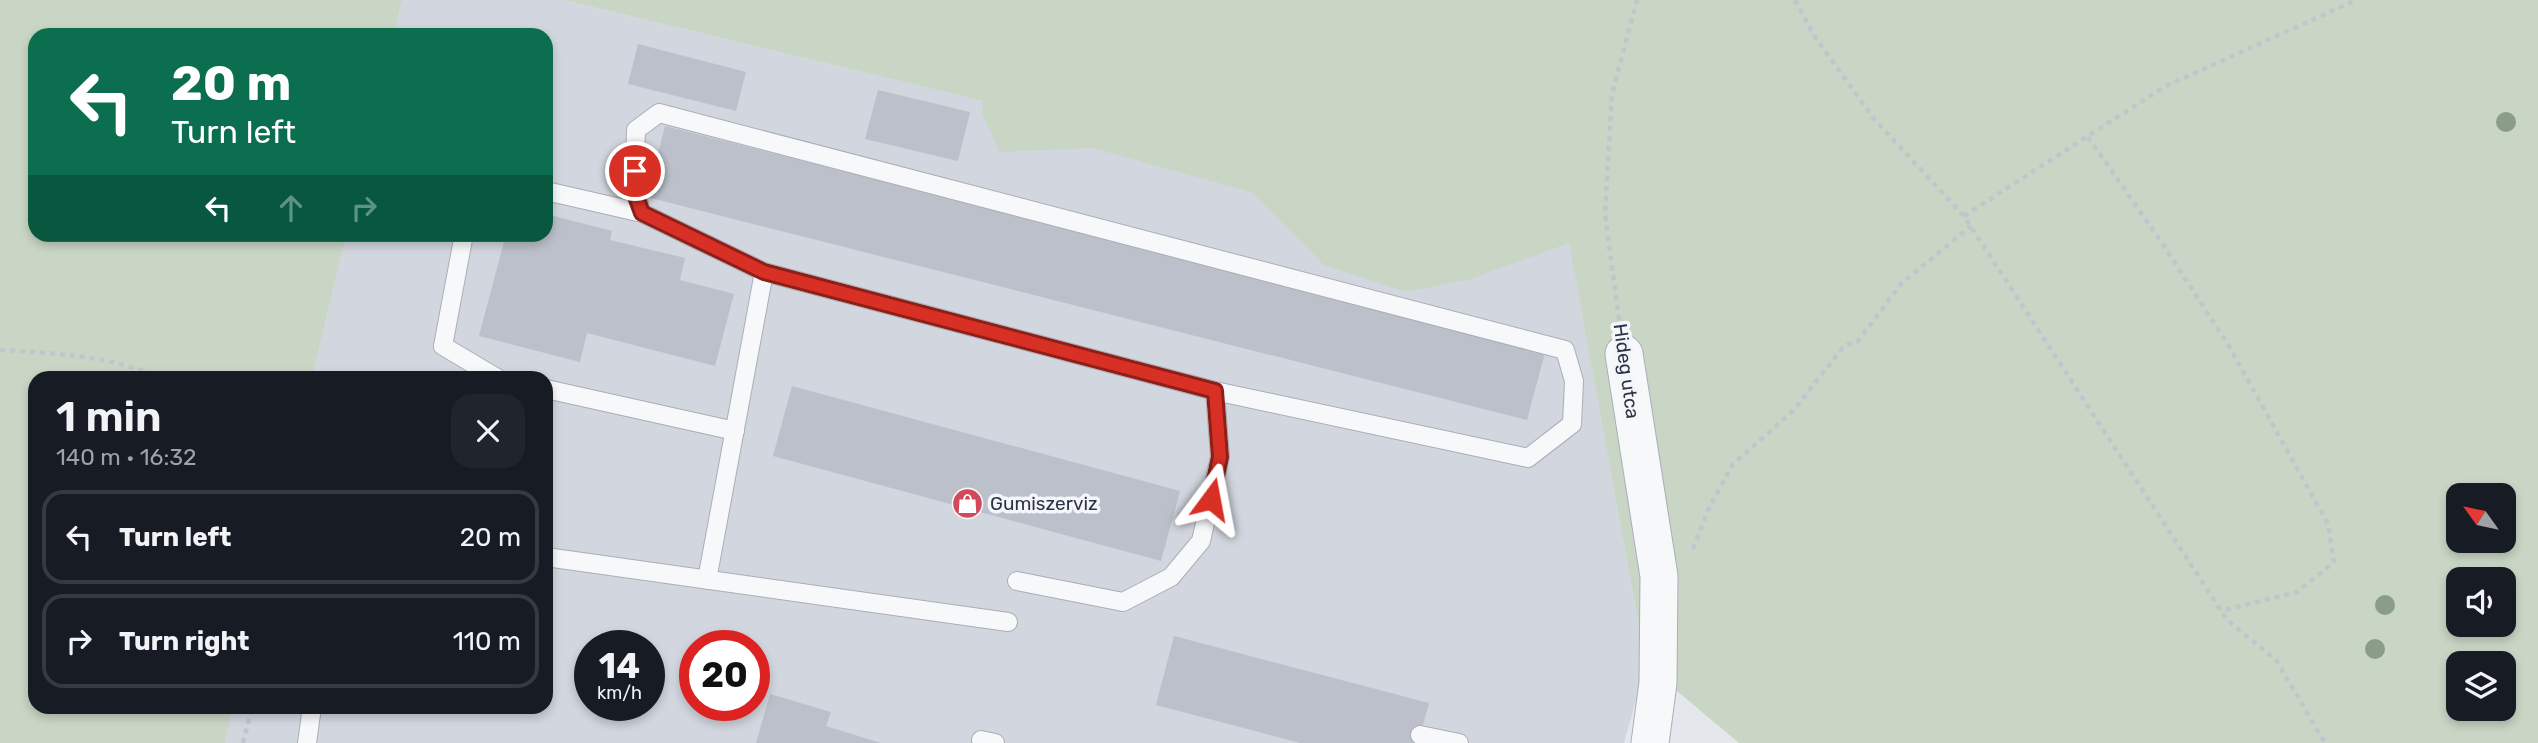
<!DOCTYPE html>
<html lang="en">
<head>
<meta charset="utf-8">
<style>
	body { margin:0; font-family:Rubik,sans-serif; background:#20242c; color:#f1f3f6; height:100vh; display:flex; flex-direction:column; font-size:26px; white-space:nowrap }
	* { box-sizing:border-box; margin:0 }
	p { font-size:23px; color:#9ea1a6 }
	.icon { flex:none; width:38px; height:38px; fill:none; stroke:currentColor; stroke-width:2; stroke-linecap:round; stroke-linejoin:round }
	.map { position:relative; flex:1; overflow:hidden }
	.panel { position:absolute; left:28px; top:371px; width:525px; height:343px; display:flex; flex-direction:column; background:#171b24; border-radius:21px; box-shadow:0 4px 10px #0003 }
	.panel>* { flex:none }
	.guide { position:absolute; left:28px; top:28px; width:525px; height:214px; border-radius:21px; box-shadow:0 4px 10px #0003; background:#0b6e4f; color:#fff; overflow:hidden }
	.needle { width:46px; rotate:303deg }
	.controls { position:absolute; left:2446px; top:483px; display:grid; gap:14px }
	.controls a { display:grid; place-items:center; width:70px; height:70px; border-radius:14px; background:#171b24; box-shadow:0 4px 10px #0003; font-size:35px }
	.speed { position:absolute; left:574px; top:630px; display:flex; gap:14px; font-size:35px; font-weight:700; text-align:center }
	.speed>* { display:grid; place-content:center; width:91px; height:91px; border-radius:50%; background:#171b24; box-shadow:0 4px 10px #0003; line-height:1 }
	.speed small { font-size:18px; font-weight:400 }
	.speed .limit { border:10px solid #d22; background:#fff; color:#111 }
	.pin { position:absolute; display:grid; place-items:center; width:60px; height:60px; color:#fff; margin:-30px; border:4px solid #fff; border-radius:50%; box-shadow:0 2px 7px #0007 }
	.me { position:absolute; width:77px; margin:-38px; rotate:13deg; stroke-linejoin:round; filter:drop-shadow(0 0 5px #0008) }
	.turn { display:flex; align-items:center; gap:24px; height:147px; padding:0 28px; font-size:32px }
	.turn .icon { width:91px; height:91px; stroke-width:2.5 }
	.turn b { display:block; font-size:49px; line-height:60px }
	.lanes { display:flex; align-items:center; height:66px; padding:0 28px; background:#0003; justify-content:center; gap:35px; direction:ltr }
	.lanes .off { opacity:.35 }
	.round { display:grid; place-items:center; flex:none; width:74px; height:74px; border-radius:21px; background:#20242c }
	.head { display:flex; align-items:center; justify-content:space-between; height:119px; padding:0 28px }
	h1 { font-size:42px; font-weight:600; line-height:52px }
	ul { padding:0; list-style:none }
	li { display:flex; align-items:center; gap:21px; height:94px; margin:0 14px 10px; padding:0 14px; border:4px solid #363941; border-radius:21px }
	li div { flex:1 }
	li b { display:block; font-size:26px }
	li em { font-style:normal }
	.map>svg:first-child { display:block }
</style>
</head>
<body>
<div class="map">
<svg width="2538" height="743" viewBox="0 0 2538 743">
	<rect width="100%" height="100%" fill="#e4e7ec"/>
	<path fill="#d2d6de" fill-rule="evenodd" d="M402 0H564L1569 242 1646 665 1624 743H225L233 707H546V378H312L346 235 546 234V35H394ZM590 646H649V705H590ZM695 646H754V705H695Z"/>
	<path fill="#c9d6c5" fill-rule="evenodd" d="M0 0H402L394 35H35V234L346 235 312 378H35V707H233L225 743H0Z
		M564 0H2538V743H1739L1646 665 1569 243 1471 279 1407 292 1324 265 1251 192 1092 148 999 152 982 112 983 101ZM2459 495H2504V541H2459ZM2459 579H2504V625H2459ZM2459 663H2504V709H2459Z"/>
	<path fill="#bbc0ca" d="M638 44 746 72 736 111 628 84Z
		M878 90 970 112 958 161 865 139Z
		M665 126 1546 349 1527 420 647 197Z
		M546 214 612 231 610 240 685 258 680 280 734 294 715 366 587 333 580 362 479 336 506 234H546Z
		M792 386 1180 491 1161 561 773 456Z
		M1174 636 1429 703 1418 743H1300L1156 705Z
		M770 694 831 712 826 726 881 743H756Z"/>
	<g fill="none" stroke-linecap="round" stroke-linejoin="round">
		<defs>
			<path id="lane" d="M546 191 642 213
				M464 234 443 346 497 378
				M764 272 1215 391
				M546 389 735 431
				M546 557 1008 622
				M707 580 764 272 642 213 634 191 636 130 659 113 1565 350 1574 381 1572 424 1528 458 1215 391 1220 457 1201 541 1171 577 1123 602 1017 581
				M1420 735 1459 743
				M981 740 995 743
				M307 743 312 707"/>
			<path id="street" d="M1624 354 1659 576 1658 683 1650 743"/>
		</defs>
		<use href="#lane" stroke="#a9aeb7" stroke-width="20"/>
		<use href="#street" stroke="#a9aeb7" stroke-width="39"/>
		<path stroke="#c2c5cb" stroke-width="4.5" stroke-dasharray="5 5" stroke-linecap="butt" d="M1795 0 1815 37 1874 119 1964 216 2227 620 2276 660 2325 743
			M2088 137 2164 246 2230 348 2328 524 2334 562 2297 592 2221 611
			M1964 216 2164 87 2356 0
			M1619 320 1605 214 1612 94 1637 0
			M0 350C57 353 109 356 163 378
			M1693 549 1709 508 1733 464 1793 411 1844 346 1858 341 1901 284 1971 226
			M243 743 252 707"/>
		<use href="#lane" stroke="#f7f8fa" stroke-width="18"/>
		<use href="#street" stroke="#f7f8fa" stroke-width="37"/>
	</g>
	<g fill="#899d89">
		<circle cx="2506" cy="122" r="10"/>
		<circle cx="2385" cy="605" r="10"/>
		<circle cx="2375" cy="649" r="10"/>
	</g>
	<g fill="none" stroke-linecap="round" stroke-linejoin="round">
		<defs>
			<path id="route" d="M635 171 634 191 642 213 764 272 1215 391 1220 457 1211 499"/>
		</defs>
		<use href="#route" stroke="#8d1f18" stroke-width="18"/>
		<use href="#route" stroke="#d93025" stroke-width="12"/>
	</g>
	<defs>
		<symbol id="shop-disc" viewBox="-11 -11 22 22"><circle r="9.5" fill="#d1495b" stroke="#f4f6f9"/><path d="M-5-2.5h2.3a2.7 3.5 0 0 1 5.4 0H5L5.5 6h-11ZM-1.5-2.5h3a1.5 2.3 0 0 0-3 0Z" fill="#fff"/></symbol>
	</defs>
	<g fill-rule="evenodd">
		<use href="#shop-disc" x="950" y="486" width="35" height="35"/>
	</g>
	<g text-anchor="middle" stroke-width="7" stroke-linejoin="round" paint-order="stroke">
		<g font-size="19" fill="#2b3445" stroke="#f4f6f9">
			<text transform="translate(1627 371) rotate(82)" y="7">Hideg utca</text>
		</g>
		<g font-size="19" fill="#2b3445" stroke="#f4f6f9" text-anchor="start">
			<text x="990" y="510">Gumiszerviz</text>
		</g>
	</g>
</svg>
<div class="controls">
<a><svg class="needle" viewBox="-14 -14 28 28"><path d="M0-13l5 13h-10z" fill="#e53935"/><path d="M0 13l5-13h-10z" fill="#9ea1a6"/></svg></a>
<a><svg class="icon" aria-label="sound" viewBox="0 0 24 24"><path d="M4 9h4l5-4v14l-5-4H4zM17 9q2 3 0 6"/></svg></a>
<a><svg class="icon" aria-label="layers" viewBox="0 0 24 24"><path d="M12 4l9 5-9 5-9-5zM3 14l9 5 9-5"/></svg></a>
</div>
<div class="speed"><div>14<small>km/h</small></div><div class="limit">20</div></div>
<div class="pin" style="left:635px;top:171px;background:#d93025"><svg class="icon" aria-label="arrive" viewBox="0 0 24 24"><path d="M6 21V4h12l-3 4 3 4H6"/></svg></div>
<svg class="me" style="left:1211px;top:499px" viewBox="-20 -20 40 40"><path d="M0-17L14 15 0 8-14 15z" fill="#d93025" stroke="#fff" stroke-width="4"/></svg>
<div class="guide">
<div class="turn"><svg class="icon" aria-label="left" viewBox="0 0 24 24"><path d="M17 20v-9H6M10 6l-5 5 5 5"/></svg><div><b>20 m</b>Turn left</div></div>
<div class="lanes"><svg class="icon" aria-label="left" viewBox="0 0 24 24"><path d="M17 20v-9H6M10 6l-5 5 5 5"/></svg><svg class="icon off" aria-label="ahead" viewBox="0 0 24 24"><path d="M12 20V5M6 11l6-6 6 6"/></svg><svg class="icon off" aria-label="right" viewBox="0 0 24 24"><path d="M7 20v-9h11M14 6l5 5-5 5"/></svg></div>
</div>
<section class="panel">
<div class="head"><div><h1>1 min</h1><p>140 m · 16:32</p></div><a class="round"><svg class="icon" aria-label="close" viewBox="0 0 24 24"><path d="M6 6l12 12M18 6L6 18"/></svg></a></div>
<ul>
<li><svg class="icon" aria-label="left" viewBox="0 0 24 24"><path d="M17 20v-9H6M10 6l-5 5 5 5"/></svg><div><b>Turn left</b></div><em>20 m</em></li>
<li><svg class="icon" aria-label="right" viewBox="0 0 24 24"><path d="M7 20v-9h11M14 6l5 5-5 5"/></svg><div><b>Turn right</b></div><em>110 m</em></li>
</ul>
</section>
</div>
</body>
</html>
